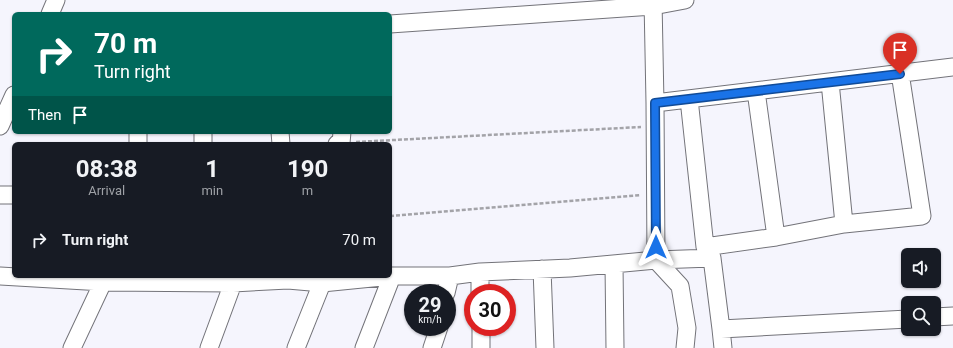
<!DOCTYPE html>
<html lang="en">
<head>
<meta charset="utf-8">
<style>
	body { margin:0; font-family:Roboto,sans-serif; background:#20242c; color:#f1f3f6; height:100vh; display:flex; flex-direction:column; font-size:15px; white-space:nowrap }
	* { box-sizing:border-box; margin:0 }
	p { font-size:13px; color:#9ea1a6 }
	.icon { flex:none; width:22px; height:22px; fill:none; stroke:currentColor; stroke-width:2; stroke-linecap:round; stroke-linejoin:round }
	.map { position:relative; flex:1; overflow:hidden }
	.side { position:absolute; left:12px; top:142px; width:380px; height:136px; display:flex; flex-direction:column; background:#171b24; border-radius:6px; box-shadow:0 1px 3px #0004 }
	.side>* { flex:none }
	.hud { position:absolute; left:12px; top:12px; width:380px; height:122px; border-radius:6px; box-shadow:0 1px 3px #0004; background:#00695c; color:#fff; overflow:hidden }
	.tools { position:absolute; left:901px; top:248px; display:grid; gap:8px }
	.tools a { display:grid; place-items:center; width:40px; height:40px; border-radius:6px; background:#171b24; box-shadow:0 1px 3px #0004; font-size:20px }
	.speed { position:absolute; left:404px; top:284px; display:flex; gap:8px; font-size:20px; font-weight:700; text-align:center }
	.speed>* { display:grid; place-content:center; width:52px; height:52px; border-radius:50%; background:#171b24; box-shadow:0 1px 3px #0004; line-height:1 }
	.speed small { font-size:10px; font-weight:400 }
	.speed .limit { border:6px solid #d22; background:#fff; color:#111 }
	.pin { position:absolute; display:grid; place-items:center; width:34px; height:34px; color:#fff; margin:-41px -17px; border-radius:50% 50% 50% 0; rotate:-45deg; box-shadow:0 0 4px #0007 }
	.pin .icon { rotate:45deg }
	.me { position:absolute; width:44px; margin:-22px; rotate:0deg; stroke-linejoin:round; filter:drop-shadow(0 0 3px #0008) }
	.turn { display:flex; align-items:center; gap:14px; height:84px; padding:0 16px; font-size:18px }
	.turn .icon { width:52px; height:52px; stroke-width:2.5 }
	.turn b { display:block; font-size:28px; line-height:34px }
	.then { display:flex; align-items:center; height:38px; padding:0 16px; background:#0003; gap:8px; font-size:15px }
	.eta { display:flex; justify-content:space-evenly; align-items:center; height:68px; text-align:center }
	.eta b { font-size:24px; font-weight:700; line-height:28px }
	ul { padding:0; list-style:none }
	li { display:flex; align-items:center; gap:12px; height:60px; padding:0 16px }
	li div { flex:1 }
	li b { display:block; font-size:15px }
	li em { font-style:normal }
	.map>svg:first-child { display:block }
</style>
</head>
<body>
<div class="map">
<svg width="953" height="348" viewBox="0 0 953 348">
	<rect width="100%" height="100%" fill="#f5f5fd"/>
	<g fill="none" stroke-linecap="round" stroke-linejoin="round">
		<defs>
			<path id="minor" d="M653 0 655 103 656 260 712 258 721 329 908 319
				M50 14 56 0
				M390 24 653 6 685 0
				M830 82 844 224
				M756 91 776 237
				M689 99 705 247 776 237 844 224 922 216 900 73
				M655 103 953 67
				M0 126 14 95
				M138 132V144
				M203 132V144
				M280 132 281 144
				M337 144 341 143 342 132
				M0 195H14
				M614 264 615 348
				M542 269 545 348
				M480 272V293
				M0 276 103 282 233 283 288 280 322 283 392 276H450L480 272 570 268 656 260 680 286 687 328 685 348
				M446 293 450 276
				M934 317 953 316
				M481 327V348
				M721 329 723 348
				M72 348 103 282
				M209 348 233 283
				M296 348 322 283
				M364 348 392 276
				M432 348 439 327"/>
		</defs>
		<use href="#minor" stroke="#737379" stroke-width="19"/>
		<path stroke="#a3a3a8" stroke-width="2.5" stroke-dasharray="4 2" stroke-linecap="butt" d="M356 142 641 127
			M390 216 641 195"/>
		<use href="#minor" stroke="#fff" stroke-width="17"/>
	</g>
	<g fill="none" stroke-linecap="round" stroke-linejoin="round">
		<defs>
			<path id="route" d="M656 247 655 103 900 74"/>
		</defs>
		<use href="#route" stroke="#114b97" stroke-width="10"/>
		<use href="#route" stroke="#1a73e8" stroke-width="7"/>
	</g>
</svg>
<div class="tools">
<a><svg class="icon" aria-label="sound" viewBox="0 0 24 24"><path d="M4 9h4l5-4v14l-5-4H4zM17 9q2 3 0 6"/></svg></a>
<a><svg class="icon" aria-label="search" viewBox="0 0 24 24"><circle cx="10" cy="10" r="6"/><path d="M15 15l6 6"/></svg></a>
</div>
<div class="speed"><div>29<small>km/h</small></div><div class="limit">30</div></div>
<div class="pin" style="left:900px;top:74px;background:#d93025"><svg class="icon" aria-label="arrive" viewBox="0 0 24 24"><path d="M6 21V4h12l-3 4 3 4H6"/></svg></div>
<svg class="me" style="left:656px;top:247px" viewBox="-20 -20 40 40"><path d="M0-17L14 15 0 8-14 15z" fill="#1a73e8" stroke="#fff" stroke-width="4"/></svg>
<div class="hud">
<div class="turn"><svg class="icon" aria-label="right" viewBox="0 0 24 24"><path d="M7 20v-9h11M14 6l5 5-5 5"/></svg><div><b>70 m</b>Turn right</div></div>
<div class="then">Then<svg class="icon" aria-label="arrive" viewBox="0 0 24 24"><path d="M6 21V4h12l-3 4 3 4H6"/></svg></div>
</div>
<section class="side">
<div class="eta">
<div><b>08:38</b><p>Arrival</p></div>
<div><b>1</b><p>min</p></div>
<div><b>190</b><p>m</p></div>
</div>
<ul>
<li><svg class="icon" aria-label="right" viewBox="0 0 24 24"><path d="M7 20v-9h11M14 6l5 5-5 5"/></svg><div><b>Turn right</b></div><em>70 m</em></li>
</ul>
</section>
</div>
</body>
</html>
